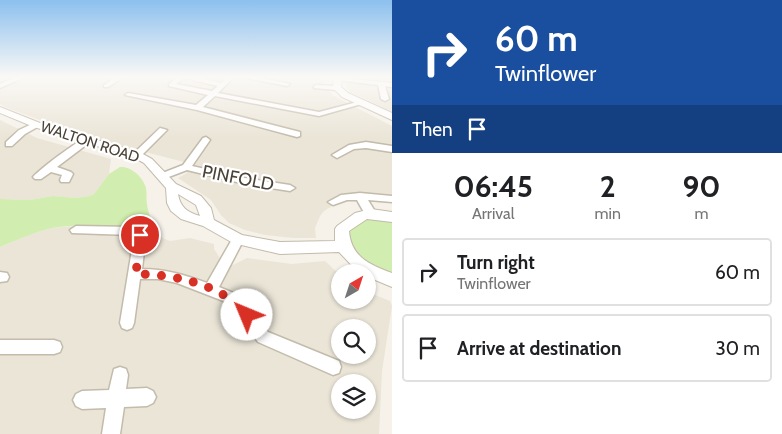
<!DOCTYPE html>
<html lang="en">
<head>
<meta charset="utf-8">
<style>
	body { margin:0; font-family:Cabin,sans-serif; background:#f2f2f2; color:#202124; height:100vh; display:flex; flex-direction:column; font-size:19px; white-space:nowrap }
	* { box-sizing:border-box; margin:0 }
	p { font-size:16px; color:#757577 }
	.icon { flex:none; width:28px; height:28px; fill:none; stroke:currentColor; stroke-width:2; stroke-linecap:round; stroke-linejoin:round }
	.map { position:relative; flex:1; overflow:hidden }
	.drawer { display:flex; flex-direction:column; background:#fff; width:390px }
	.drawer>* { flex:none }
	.top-card { background:#1a4fa0; color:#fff; overflow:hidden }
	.needle { width:32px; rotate:39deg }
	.tools { position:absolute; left:331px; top:264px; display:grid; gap:10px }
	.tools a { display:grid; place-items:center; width:45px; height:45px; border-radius:50%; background:#fff; box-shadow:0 1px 4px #0004; font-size:25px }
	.pin { position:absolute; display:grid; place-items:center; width:42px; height:42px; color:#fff; margin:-21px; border:2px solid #fff; border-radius:50%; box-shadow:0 1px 5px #0007 }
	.me { position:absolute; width:55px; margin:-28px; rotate:315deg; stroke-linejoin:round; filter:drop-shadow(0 0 4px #0008) }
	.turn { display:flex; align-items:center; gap:18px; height:105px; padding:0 20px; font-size:22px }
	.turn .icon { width:65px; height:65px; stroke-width:2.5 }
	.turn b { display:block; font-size:35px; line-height:42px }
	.then { display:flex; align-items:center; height:48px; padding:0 20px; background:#0003; gap:10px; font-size:19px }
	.eta { display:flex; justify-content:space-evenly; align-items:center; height:85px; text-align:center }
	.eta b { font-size:30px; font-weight:700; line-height:35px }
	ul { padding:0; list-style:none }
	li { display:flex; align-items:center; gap:15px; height:68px; margin:0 10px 8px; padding:0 10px; border:2px solid #e0e0e0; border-radius:5px }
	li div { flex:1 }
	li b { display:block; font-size:19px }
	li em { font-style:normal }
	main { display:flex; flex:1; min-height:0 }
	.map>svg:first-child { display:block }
</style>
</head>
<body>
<main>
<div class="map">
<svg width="392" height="434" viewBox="0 0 392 434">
	<rect width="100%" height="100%" fill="#f6f2ea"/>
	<path fill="#eae5d7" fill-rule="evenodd" d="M0 77H325L324 81 327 89 334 96 392 126V200L358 198 344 200 334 205 324 211 320 216 315 228 316 238H293L265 235 245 230 229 223 221 215 211 200 178 178 187 173 184 162 83 136 5 107 0 104Z
		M349 77H392V112L350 92 345 85Z
		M0 120 37 138 111 159 109 174 94 194 90 196 76 198 53 196 30 200 0 199Z
		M74 226 139 228 170 241 190 238 214 244V249L220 258 233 265 247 258 292 264 325 261 340 275V300H368V292L390 301 392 306 382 371 379 434H0V247L31 234 52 228ZM340 328H368V355H340ZM340 382H368V410H340Z"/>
	<path fill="#d1edaf" d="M120 167C131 166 143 177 146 188 147 193 146 198 147 204 147 210 152 216 149 223 147 227 143 227 139 228 110 228 80 223 52 228 34 232 17 240 0 247V199L30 200 53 196 76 198 90 196 94 194 109 174Z
		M367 219 392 220V276L375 269 351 249 349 230Z"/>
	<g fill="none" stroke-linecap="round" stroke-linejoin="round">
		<defs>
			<path id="minor" d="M16 77H25L0 88V84Z
				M116 77H124L108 87H104V85Z
				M178 77H197L221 83 227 77H234L218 93 319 112 361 101 365 103 319 116 215 96 203 107 300 132V136L297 137 197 110 125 95 128 93 196 105 208 95 169 86V84ZM184 78 218 86 212 91 176 84Z
				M241 77H257L290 84 287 86Z
				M334 77 392 83V87L385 86 389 99 385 101 381 99 378 85 337 80Z
				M316 85 337 86 340 88 337 90 314 88V86Z
				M34 123 41 125 25 134 12 146H6V142L19 130Z
				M160 128 167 130 140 157H134V153Z
				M87 137 90 138V142L57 167 71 172 73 174 69 182H61L60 180 62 175 51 172 41 179H35L33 177C41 168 76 142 87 137Z
				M206 137 210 140 192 166 245 178 290 185 295 188 290 191 245 184 187 170 166 178H160L158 176 160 174 183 165 203 138Z
				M366 142 392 146V152L366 148 354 149 337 158 332 155 349 145Z
				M360 193 392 196V202L368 200 376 213 370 217 366 216 357 200H347L333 205 328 202 341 195Z
				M76 226 133 227 144 232 146 235 142 269C165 269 185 275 207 283L234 236H242L244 239 219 287 236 294 243 300 268 332 339 361 341 367 339 373 333 375 258 342 233 308 226 302 177 283 158 279H140L134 323 132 328 127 330 122 328 120 323 134 237 131 235 72 233 70 230Z
				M0 272 7 273 9 277 7 281 0 282Z
				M0 340H54L60 342 62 347 60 352 54 354H0Z
				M120 367 126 369 128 375 126 389 147 388 153 391 156 397 153 403 147 406 124 407 120 434H102L106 408 82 409 76 406 73 400 76 394 82 391 109 390 114 369Z"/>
			<path id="tertiary" d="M334 77H342L341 87 348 93 392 113V120L342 97 333 88Z
				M0 107 40 123 141 153 152 159 176 184 201 196 211 208 214 220 242 235 280 242 335 241V229L337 226 355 213 371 209 392 212V222L367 219 349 231C351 257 370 265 392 273V287L368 277V272H358L339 252 280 254 233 243 203 226 181 219 171 211 167 203 166 188 144 163 133 157 34 127 0 113ZM178 194 196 205 200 216C187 212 180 207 178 194Z"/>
		</defs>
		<use href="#minor" stroke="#c3bbab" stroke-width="3"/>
		<use href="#tertiary" stroke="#c3bbab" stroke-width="2"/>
		<use href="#minor" fill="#fff" fill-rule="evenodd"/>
		<use href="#tertiary" fill="#fff" fill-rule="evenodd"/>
	</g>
	<linearGradient id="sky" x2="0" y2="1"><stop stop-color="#8cc0ee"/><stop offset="0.56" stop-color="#fbf9f6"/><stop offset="1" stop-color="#fbf9f6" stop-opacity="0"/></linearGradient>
	<rect width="392" height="138" fill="url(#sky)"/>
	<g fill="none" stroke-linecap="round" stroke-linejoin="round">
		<path stroke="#d93025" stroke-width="9" stroke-dasharray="0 16.2" d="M140 235 136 274C172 274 223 284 247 315"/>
	</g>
	<g text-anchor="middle" stroke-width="4.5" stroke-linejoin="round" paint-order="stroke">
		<g font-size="15" fill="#4b4337" stroke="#fff">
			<text transform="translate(90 142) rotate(18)" y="5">WALTON ROAD</text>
		</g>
		<g font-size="18" fill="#4b4337" stroke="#fff">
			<text transform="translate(238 178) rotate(11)" y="6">PINFOLD</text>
		</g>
	</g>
</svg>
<div class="tools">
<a><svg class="needle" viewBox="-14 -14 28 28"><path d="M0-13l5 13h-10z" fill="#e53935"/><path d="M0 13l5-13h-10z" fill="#757577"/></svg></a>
<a><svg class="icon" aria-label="search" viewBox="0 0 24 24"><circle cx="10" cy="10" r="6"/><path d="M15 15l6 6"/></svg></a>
<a><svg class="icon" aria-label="layers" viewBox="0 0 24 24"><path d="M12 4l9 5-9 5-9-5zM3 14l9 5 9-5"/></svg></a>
</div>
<div class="pin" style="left:140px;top:235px;background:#d93025"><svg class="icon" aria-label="arrive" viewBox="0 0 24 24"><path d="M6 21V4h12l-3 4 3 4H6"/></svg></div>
<svg class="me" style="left:247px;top:315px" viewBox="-20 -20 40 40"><circle r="19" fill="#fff"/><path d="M0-13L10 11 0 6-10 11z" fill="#d93025"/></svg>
</div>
<section class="drawer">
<div class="top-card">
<div class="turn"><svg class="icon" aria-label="right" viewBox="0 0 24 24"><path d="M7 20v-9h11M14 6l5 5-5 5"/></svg><div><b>60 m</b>Twinflower</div></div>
<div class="then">Then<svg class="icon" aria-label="arrive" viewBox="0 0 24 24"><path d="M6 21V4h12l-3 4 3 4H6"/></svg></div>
</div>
<div class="eta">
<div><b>06:45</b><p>Arrival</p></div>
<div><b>2</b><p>min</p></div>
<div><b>90</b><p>m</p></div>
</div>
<ul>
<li><svg class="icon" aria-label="right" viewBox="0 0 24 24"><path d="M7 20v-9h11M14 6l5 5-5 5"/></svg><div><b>Turn right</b><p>Twinflower</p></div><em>60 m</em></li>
<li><svg class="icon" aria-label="arrive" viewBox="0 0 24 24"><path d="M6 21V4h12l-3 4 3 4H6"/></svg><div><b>Arrive at destination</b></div><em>30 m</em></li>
</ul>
</section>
</main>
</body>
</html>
